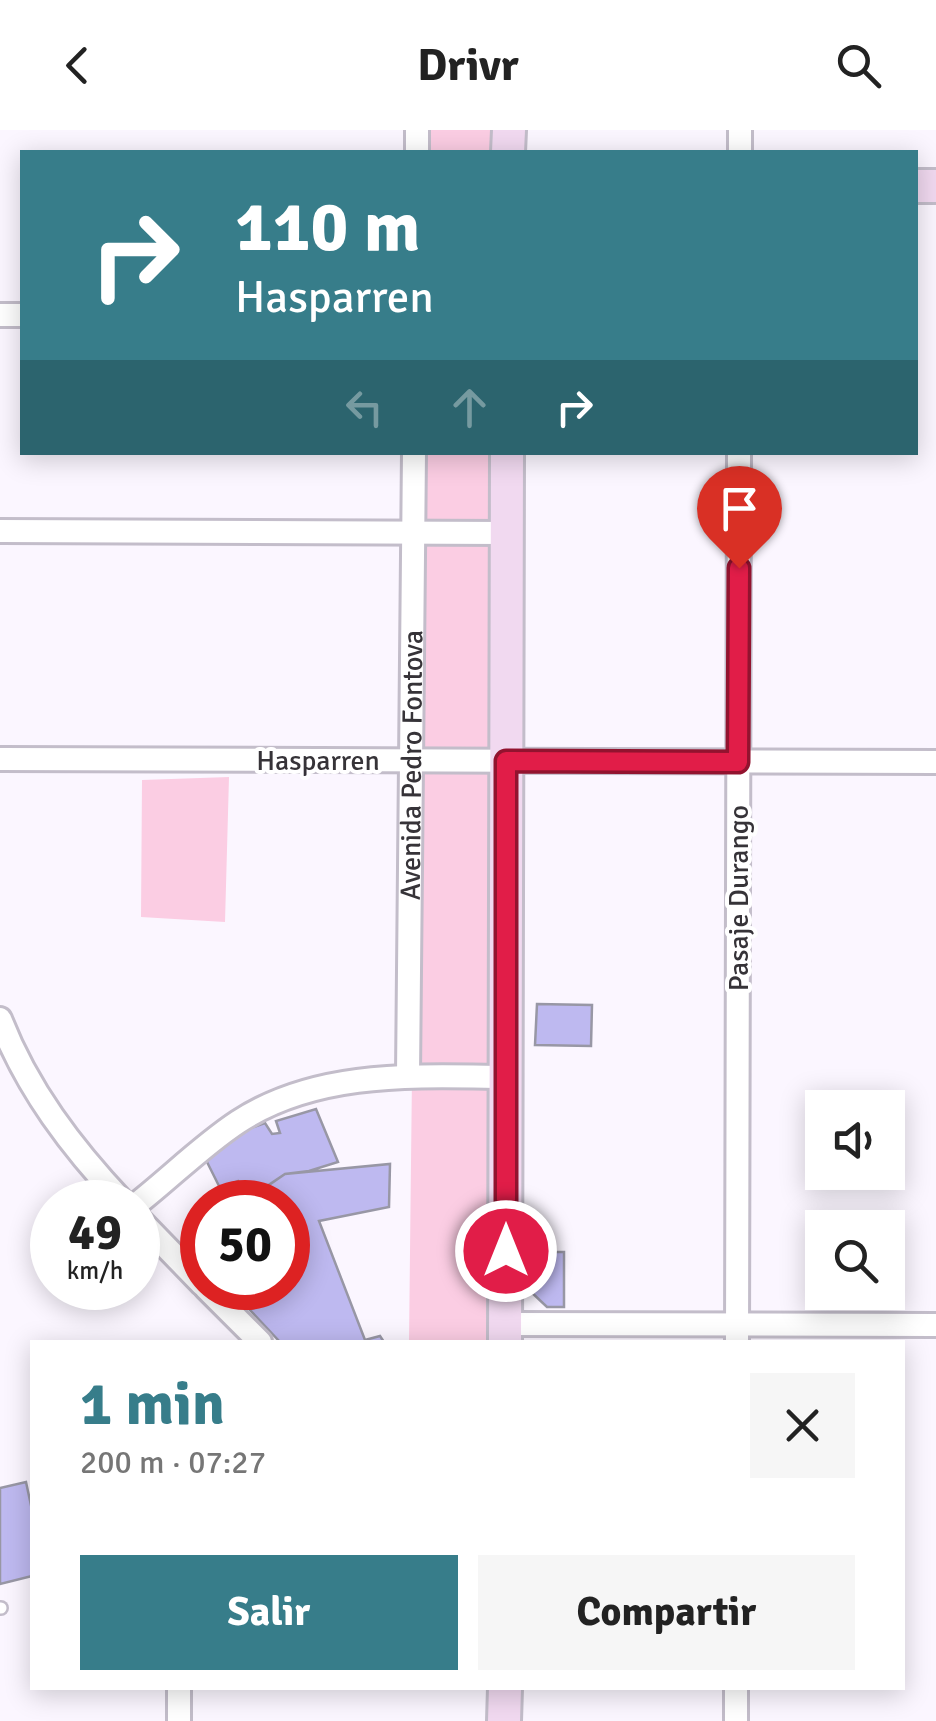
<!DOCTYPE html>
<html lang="es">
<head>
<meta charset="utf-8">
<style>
	body { margin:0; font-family:Signika,sans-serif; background:#f6f6f6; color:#222; height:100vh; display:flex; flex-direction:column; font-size:38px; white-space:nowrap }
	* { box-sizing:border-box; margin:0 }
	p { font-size:32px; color:#767676 }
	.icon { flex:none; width:55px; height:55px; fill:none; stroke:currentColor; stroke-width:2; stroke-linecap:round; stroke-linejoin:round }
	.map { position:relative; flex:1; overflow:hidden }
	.side { position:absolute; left:30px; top:1210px; width:875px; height:350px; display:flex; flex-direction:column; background:#fff; border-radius:0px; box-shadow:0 5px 25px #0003 }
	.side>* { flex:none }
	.banner { position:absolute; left:20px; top:20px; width:898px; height:305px; border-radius:0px; box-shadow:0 5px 25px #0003; background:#377d8a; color:#fff; overflow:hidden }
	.controls { position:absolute; left:805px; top:960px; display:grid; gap:20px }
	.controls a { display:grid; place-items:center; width:100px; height:100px; border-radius:0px; background:#fff; box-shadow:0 5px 25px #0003; font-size:50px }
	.speed { position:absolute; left:30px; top:1050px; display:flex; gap:20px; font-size:50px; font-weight:700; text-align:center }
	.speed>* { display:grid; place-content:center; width:130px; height:130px; border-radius:50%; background:#fff; box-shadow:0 5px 25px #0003; line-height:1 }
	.speed small { font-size:25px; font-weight:400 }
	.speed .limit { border:15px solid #d22; background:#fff; color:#111 }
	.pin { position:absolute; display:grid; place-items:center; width:85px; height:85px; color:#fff; margin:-102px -42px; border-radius:50% 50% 50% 0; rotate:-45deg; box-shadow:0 0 10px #0007 }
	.pin .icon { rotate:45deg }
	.me { position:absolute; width:110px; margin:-55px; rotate:0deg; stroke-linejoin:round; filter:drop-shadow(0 0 8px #0008) }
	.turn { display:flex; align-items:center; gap:35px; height:210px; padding:0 50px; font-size:45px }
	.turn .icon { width:130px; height:130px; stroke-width:2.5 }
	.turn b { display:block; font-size:70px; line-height:85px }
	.lanes { display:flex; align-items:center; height:95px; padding:0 50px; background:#0003; justify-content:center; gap:50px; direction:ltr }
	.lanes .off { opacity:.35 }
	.round { display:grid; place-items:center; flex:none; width:105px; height:105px; border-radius:0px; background:#f6f6f6 }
	.head { display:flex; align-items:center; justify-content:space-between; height:170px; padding:0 50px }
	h1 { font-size:60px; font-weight:800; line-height:75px; color:#377d8a }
	.primary-button { display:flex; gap:20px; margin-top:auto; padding:20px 50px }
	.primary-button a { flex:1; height:115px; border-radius:0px; background:#377d8a; color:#fff; font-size:40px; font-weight:800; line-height:115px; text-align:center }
	.primary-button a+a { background:#f6f6f6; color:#222 }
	header { display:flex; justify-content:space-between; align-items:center; height:130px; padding:0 50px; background:#fff; font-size:45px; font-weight:800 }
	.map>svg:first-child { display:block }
</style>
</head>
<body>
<header><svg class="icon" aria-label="back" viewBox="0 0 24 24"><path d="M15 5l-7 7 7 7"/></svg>Drivr<svg class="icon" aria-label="search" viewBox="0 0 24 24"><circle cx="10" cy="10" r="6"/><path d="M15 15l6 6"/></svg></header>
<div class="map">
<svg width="936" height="1591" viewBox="0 0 936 1591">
	<rect width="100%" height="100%" fill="#fbf6ff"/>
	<path fill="#fbcde3" d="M422 0H496V22H422Z
		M419 323H494L486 1212H409Z
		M229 647 225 792 141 787 142 650Z"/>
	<path fill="#beb9f0" stroke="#9897a5" stroke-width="2.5" d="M537 874 592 875 591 916 535 915Z
		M316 979 338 1032 309 1041 285 1044 247 1070 238 1051 220 1058 204 1026 239 1002 265 993 272 1004 280 1003 276 991Z
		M390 1034 389 1077 319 1091 365 1210 380 1206 384 1212H280L250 1180 284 1162 282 1158H288V1072H243L285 1044Z
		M202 1101V1139L180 1117Z
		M531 1122H564V1177H547L530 1161Z
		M26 1352 32 1380V1446L0 1454V1358Z"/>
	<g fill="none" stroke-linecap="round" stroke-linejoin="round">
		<defs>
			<path id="service" d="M0 1478H1"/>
			<g id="minor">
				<path d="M417 22V0"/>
				<path d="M740 22V0"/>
				<path d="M0 185H22"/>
				<path d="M0 401 507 403"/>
				<path d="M0 629 936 632"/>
				<path d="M0 889C27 959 72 1018 123 1072"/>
				<path id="s1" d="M408 945 414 322"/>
				<path d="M138 1073C171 1047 203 1015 238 992 317 940 417 946 506 947"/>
				<path d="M138 1088 202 1154"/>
				<path d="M206 1158 260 1212"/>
				<path d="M505 1194 936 1195"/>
				<path d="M737 1212 739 322"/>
				<path d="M179 1591V1558"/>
				<path d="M736 1591V1558"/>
			</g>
			<path id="secondary" d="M508 22 509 0
				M915 56H936
				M505 1212 507 322
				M504 1591 505 1558"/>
		</defs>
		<use href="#service" stroke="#c3bdca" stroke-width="16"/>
		<use href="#minor" stroke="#c3bdca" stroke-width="28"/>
		<use href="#secondary" stroke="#c3bdca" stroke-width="38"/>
		<use href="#service" stroke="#fff" stroke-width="11"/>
		<use href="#minor" stroke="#fff" stroke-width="22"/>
		<use href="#secondary" stroke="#f1d9f0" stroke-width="32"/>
	</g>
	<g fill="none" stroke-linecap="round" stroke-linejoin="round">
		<defs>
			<path id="route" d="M506 1121V631L738 632 739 438"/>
		</defs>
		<use href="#route" stroke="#92132f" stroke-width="25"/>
		<use href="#route" stroke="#e11d48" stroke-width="18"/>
	</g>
	<g text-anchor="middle" stroke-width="8" stroke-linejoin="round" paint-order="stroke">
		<g font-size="28" fill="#363338" stroke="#fff">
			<text x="318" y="640">Hasparren</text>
			<text dy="10" stroke="none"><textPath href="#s1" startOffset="310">Avenida Pedro Fontova</textPath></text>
			<text transform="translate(738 768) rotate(-90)" y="10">Pasaje Durango</text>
		</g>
	</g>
</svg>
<div class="controls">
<a><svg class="icon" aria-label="sound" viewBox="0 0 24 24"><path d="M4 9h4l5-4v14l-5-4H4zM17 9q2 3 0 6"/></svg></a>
<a><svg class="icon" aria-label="search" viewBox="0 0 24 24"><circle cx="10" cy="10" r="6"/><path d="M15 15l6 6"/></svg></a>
</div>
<div class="speed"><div>49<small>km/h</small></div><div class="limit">50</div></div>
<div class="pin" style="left:739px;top:438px;background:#d93025"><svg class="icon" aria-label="arrive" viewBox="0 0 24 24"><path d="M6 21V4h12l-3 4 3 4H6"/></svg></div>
<svg class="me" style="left:506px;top:1121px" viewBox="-20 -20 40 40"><circle r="17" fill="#e11d48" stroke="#fff" stroke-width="3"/><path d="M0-11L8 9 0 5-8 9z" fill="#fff"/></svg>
<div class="banner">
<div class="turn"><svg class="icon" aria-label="right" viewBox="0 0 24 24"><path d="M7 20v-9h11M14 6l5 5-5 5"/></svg><div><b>110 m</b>Hasparren</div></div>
<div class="lanes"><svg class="icon off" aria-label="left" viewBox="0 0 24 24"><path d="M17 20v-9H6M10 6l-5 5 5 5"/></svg><svg class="icon off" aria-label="ahead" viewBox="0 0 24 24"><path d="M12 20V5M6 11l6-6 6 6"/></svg><svg class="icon" aria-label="right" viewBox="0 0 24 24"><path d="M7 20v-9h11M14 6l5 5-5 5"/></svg></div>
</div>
<section class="side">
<div class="head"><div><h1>1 min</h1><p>200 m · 07:27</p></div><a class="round"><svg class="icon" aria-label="close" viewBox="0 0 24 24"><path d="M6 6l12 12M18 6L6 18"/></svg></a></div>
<div class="primary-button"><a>Salir</a><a>Compartir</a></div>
</section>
</div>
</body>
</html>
